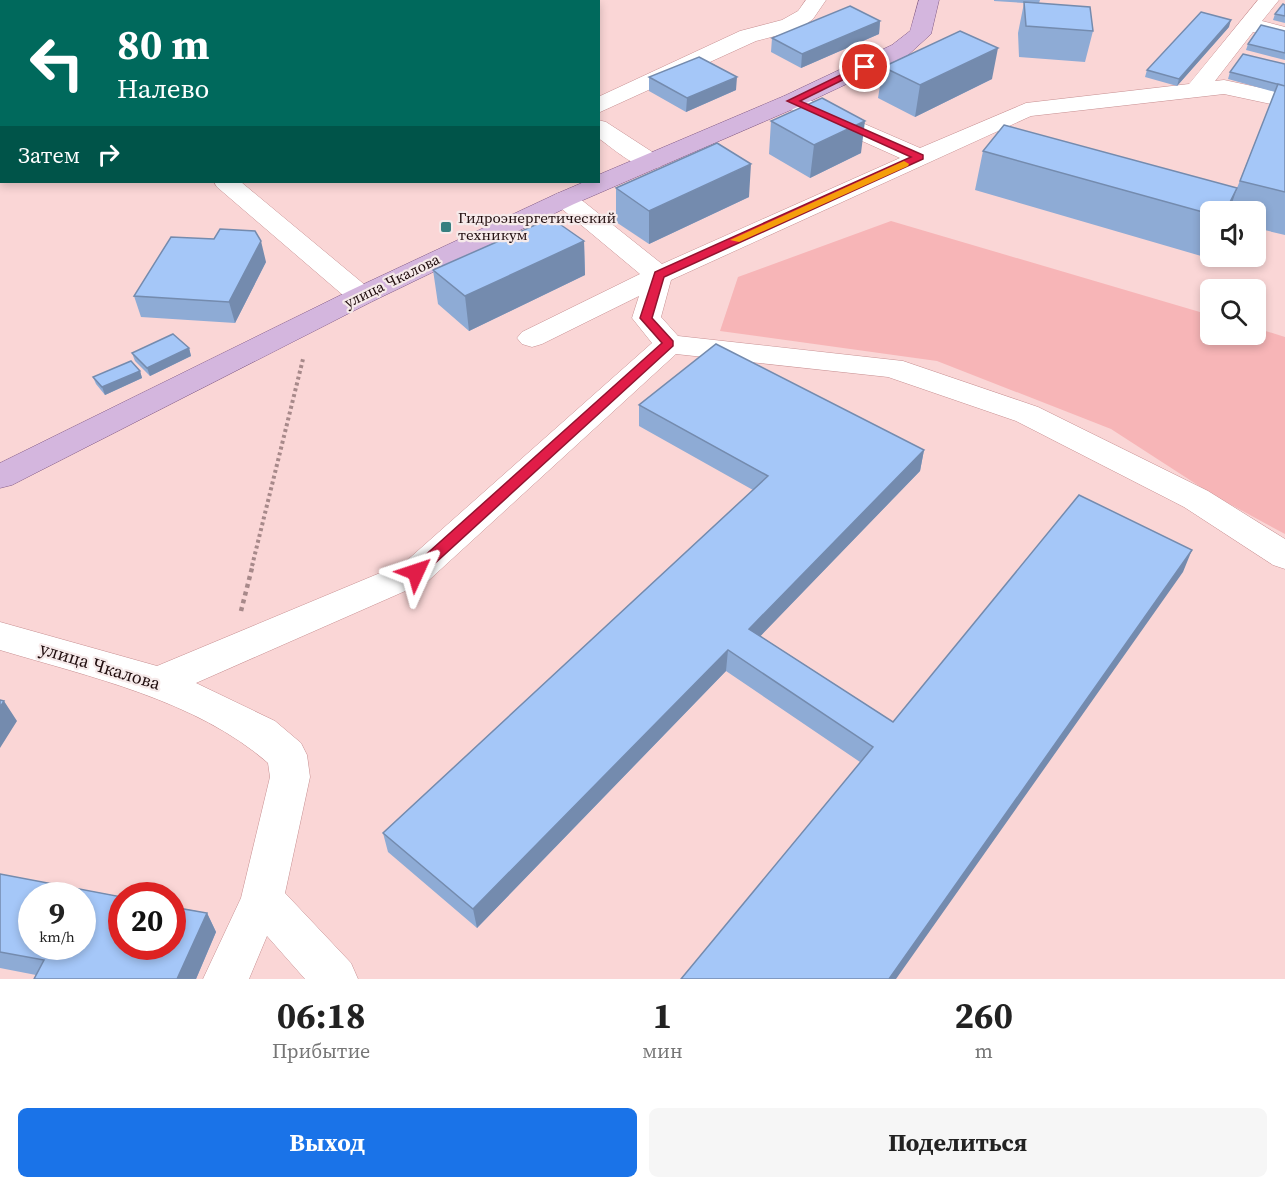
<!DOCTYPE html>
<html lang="ru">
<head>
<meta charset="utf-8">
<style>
	body { margin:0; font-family:"Source Serif 4",serif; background:#f6f6f6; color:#222; height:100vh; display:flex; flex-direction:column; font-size:22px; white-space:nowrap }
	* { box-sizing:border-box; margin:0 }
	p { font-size:20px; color:#767676 }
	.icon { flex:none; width:33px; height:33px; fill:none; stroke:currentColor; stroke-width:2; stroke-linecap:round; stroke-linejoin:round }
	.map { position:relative; height:979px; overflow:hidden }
	.details { display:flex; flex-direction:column; background:#fff; flex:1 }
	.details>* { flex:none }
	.top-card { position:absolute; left:0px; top:0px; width:600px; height:183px; box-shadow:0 3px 9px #0003; background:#00695c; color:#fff; overflow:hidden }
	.tools { position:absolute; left:1200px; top:201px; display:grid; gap:12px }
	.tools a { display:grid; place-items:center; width:66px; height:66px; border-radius:9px; background:#fff; box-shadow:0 3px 9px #0003; font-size:30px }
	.speed { position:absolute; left:18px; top:882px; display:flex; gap:12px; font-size:30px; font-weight:700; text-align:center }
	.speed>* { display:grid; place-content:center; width:78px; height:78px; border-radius:50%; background:#fff; box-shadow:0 3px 9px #0003; line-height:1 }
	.speed small { font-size:15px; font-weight:400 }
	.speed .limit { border:9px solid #d22; background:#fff; color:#111 }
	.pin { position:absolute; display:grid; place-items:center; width:51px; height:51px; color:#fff; margin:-26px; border:3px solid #fff; border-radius:50%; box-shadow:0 2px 6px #0007 }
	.me { position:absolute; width:66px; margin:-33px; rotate:48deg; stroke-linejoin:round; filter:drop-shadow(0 0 4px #0008) }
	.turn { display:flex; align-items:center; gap:21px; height:126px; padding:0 18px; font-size:27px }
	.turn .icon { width:78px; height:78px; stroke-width:2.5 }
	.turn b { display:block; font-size:42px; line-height:51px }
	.then { display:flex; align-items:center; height:57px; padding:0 18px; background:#0003; gap:12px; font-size:22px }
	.eta { display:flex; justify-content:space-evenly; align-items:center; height:102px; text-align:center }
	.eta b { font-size:36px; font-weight:700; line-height:42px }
	.cta { display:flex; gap:12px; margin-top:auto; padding:12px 18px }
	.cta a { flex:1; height:69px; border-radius:9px; background:#1a73e8; color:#fff; font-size:24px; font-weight:700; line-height:69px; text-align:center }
	.cta a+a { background:#f6f6f6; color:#222 }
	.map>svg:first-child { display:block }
</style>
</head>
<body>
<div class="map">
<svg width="1285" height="979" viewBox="0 0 1285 979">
	<rect width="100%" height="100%" fill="#fad6d6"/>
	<path fill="#f7b5b7" d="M891 221 1210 315V334H1256V328L1285 337V534L1213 495 1111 429 937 361 720 331 738 277Z"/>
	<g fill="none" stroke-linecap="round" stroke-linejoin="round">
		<defs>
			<path id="minor" d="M0 0H20L21 2H2V4Z
				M176 0H197L198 2H177Z
				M371 0H393L394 2H372Z
				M806 0H826L813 19 798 30 756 41 598 113V97L740 31 782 20 798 11Z
				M1258 0H1279L1262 21 1285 27V39L1253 32 1215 81 1224 80 1285 93V107L1224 94 1031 116 671 280 661 317 678 336 903 361 1038 407 1208 491 1285 539V569L1273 565 1184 507 1016 421 888 377 676 354 428 581 196 683 275 721 301 743 307 755 310 777 285 893 351 963 358 979H305L267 936 249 979H203L241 898 270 777 268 763C196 700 90 677 0 650V622L157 666 404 563 652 343 632 318 639 296 542 344 532 347 522 344 517 338 522 332 640 274 556 204 552 199 556 194 565 191 574 194 662 264 900 158 784 106 780 101 784 96H800L920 148 1026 103 1189 84Z
				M598 120 606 122 660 157 663 162 660 167C638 173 616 150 598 138Z
				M214 182H241L371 290 375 296 371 302 361 304 351 302 217 187Z"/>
			<path id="major" d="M919 0H939L931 34 908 55 800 106 574 204 371 302 12 485 0 488V463L351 290 556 194 584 182H598V175L784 96 892 45 910 31Z"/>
		</defs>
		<use href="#minor" stroke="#c78f91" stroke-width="1"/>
		<use href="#major" stroke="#825b87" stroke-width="1"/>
		<path stroke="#a7898a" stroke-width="4" stroke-dasharray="3 3" stroke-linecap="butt" d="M252 566 303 359"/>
		<path stroke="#a7898a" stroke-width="4.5" stroke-dasharray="4 4" stroke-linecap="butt" d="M241 611 253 564"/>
		<use href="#minor" fill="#fff" fill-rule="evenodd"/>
		<use href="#major" fill="#d4b6de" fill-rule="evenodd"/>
	</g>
	<path fill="#8eabd5" d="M75 0H134L129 2H77Z
		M287 0H368L371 2H289Z
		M994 0H1040L1039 3 1093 31 1085 62 1019 57 1018 33 1024 3 994 1Z
		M1285 5V23L1273 20 1275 14Z
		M880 21 879 34 801 68 771 52 772 38Z
		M1229 27 1177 86 1145 77 1147 70Z
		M1285 31V60L1246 50 1248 44Z
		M1285 64V235L1256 228V212H1210V252L1208 258 975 190 983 151 1237 188 1275 92 1228 79 1230 72Z
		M883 67 992 79 915 117 878 98Z
		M649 77 736 90 686 112 649 91Z
		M771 121 861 153 810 178 769 154Z
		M616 188 749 197 649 244 616 222Z
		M584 241 585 275 469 331 438 304 433 270Z
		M266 262 235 323 141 317 134 296Z
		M189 348 191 356 150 376 135 361 132 353Z
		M140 371 142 378 105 395 96 384 93 377Z
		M639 405 924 450 920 471 760 636 893 722 1183 572 860 762 726 671 477 928 388 852 383 833 753 490 639 426Z
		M0 874 207 913 216 932 196 979H34L36 975 0 968Z"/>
	<path fill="#748bae" d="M87 0H134L129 2H87Z
		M1231 20 1229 27 1177 86 1179 79Z
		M880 21 879 34 801 68 802 54Z
		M998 48 992 79 915 117 920 85Z
		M737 77 736 90 686 112 687 98Z
		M865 121 861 153 810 178 814 145Z
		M751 164 749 197 649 244V211Z
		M1237 188 1229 212H1225Z
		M261 241 266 262 235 323 229 302Z
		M584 241 585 275 469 331 465 296Z
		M189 348 191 356 150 376 147 368Z
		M140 371 142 378 105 395 102 387Z
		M924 450 920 471 747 650 749 629Z
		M1192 550 1183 572 896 979H889Z
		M728 650 726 671 477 928 473 909Z
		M4 701 17 721 0 748V707Z
		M207 913 216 932 196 979H177Z"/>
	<path fill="#a5c7f8" stroke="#748bae" stroke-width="1.5" fill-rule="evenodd" d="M303 0H368L371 2H305Z
		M1024 2 1090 7 1093 31 1026 26Z
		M1283 4 1285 5V16L1275 14Z
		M850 6 880 21 802 54 772 38Z
		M1201 12 1231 20 1179 79 1147 70Z
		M1261 25 1285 31V53L1248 44Z
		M960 31 998 48 920 85 883 67Z
		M1243 54 1285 64V86L1230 72Z
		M699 57 737 77 687 98 649 77Z
		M1278 84 1285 86V192L1240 181Z
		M822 98 865 121 814 145 771 121Z
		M1004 125 1237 188 1225 212H1210V214L983 151Z
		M717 143 751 164 649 211 616 188Z
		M551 218 584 241 465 296 433 270Z
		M220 229 255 231 261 241 229 302 134 296 171 237 214 239Z
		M173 334 189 348 147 368 132 353Z
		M716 344 924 450 749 629 893 722 1079 495 1192 550 889 979H681L873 747 728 650 473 909 383 833 768 476 639 405Z
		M131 361 140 371 102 387 93 377Z
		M0 700 4 701 0 707Z
		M0 874 122 897V946H172V907L207 913 177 979H34L44 960 0 952ZM32 896H82V946H32Z"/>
	<path fill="#e11d48" stroke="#92132f" stroke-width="1.5" d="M861 65 869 67 800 101 923 155V159L664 277 652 318 673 341V346L421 576H411L408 572 411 568 662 343 640 318 655 272 911 157 787 101Z"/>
	<path fill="#f59e0b" d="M904 161 909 164 908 166 739 242 730 240Z"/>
	<rect fill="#367f80" stroke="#f6eaea" stroke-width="2" x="440" y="221" width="12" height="12" rx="3"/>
	<g text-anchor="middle" stroke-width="4.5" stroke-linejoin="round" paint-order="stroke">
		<g font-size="15" fill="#1f0c0d" stroke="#f6eaea" text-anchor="start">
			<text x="458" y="223">Гидроэнергетический<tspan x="458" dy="17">техникум</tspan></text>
		</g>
		<g font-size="15" fill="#1f0c0d" stroke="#f6eaea">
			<text transform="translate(392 281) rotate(-26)" y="5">улица Чкалова</text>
		</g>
		<g font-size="18" fill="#1f0c0d" stroke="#f6eaea">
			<text transform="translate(100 666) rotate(17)" y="6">улица Чкалова</text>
		</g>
	</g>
</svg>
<div class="tools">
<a><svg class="icon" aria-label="sound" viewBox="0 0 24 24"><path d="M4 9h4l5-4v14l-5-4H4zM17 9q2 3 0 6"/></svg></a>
<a><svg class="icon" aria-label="search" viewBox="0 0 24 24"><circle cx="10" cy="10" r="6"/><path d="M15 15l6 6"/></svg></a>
</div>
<div class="speed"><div>9<small>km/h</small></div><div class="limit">20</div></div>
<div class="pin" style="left:865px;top:67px;background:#d93025"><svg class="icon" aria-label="arrive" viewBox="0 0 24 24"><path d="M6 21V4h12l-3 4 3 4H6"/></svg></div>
<svg class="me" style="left:416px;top:572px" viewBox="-20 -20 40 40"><path d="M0-17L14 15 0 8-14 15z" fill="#e11d48" stroke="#fff" stroke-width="4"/></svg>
<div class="top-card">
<div class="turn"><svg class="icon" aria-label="left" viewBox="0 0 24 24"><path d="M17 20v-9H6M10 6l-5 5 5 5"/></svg><div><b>80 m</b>Налево</div></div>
<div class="then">Затем<svg class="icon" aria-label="right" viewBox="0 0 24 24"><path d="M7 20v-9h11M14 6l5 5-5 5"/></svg></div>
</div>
</div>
<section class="details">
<div class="eta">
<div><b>06:18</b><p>Прибытие</p></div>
<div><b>1</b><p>мин</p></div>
<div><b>260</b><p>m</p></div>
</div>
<div class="cta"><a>Выход</a><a>Поделиться</a></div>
</section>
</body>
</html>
